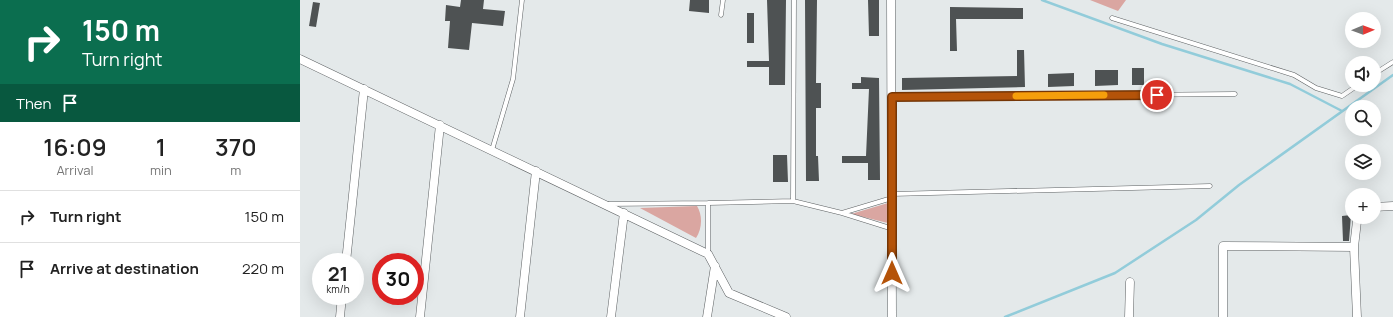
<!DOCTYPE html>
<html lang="en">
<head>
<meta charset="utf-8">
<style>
	body { margin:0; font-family:Manrope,sans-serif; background:#f6f6f6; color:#222; height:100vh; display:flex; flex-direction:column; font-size:15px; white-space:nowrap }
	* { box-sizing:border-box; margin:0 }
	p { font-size:13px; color:#767676 }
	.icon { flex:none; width:22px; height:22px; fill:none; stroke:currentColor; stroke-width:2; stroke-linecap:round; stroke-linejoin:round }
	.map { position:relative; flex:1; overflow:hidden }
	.drawer { display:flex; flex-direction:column; background:#fff; width:300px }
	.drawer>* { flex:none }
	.banner { background:#0b6e4f; color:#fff; overflow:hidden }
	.needle { width:26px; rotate:89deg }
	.controls { position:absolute; left:1045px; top:12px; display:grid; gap:8px }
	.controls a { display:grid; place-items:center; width:36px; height:36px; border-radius:50%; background:#fff; box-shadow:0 4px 16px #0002; font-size:20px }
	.speed { position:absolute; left:12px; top:253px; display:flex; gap:8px; font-size:20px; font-weight:700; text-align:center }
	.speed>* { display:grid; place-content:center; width:52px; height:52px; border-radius:50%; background:#fff; box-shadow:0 4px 16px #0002; line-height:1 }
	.speed small { font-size:10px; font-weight:400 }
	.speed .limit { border:6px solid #d22; background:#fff; color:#111 }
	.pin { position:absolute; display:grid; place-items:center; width:34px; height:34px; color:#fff; margin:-17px; border:2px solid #fff; border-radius:50%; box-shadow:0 1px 4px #0007 }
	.me { position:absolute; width:44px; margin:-22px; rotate:0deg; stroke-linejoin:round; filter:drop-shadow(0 0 3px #0008) }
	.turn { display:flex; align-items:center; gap:14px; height:84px; padding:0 16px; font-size:18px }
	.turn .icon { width:52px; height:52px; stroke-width:2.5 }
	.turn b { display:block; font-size:28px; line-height:34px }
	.then { display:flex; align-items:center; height:38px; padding:0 16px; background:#0003; gap:8px; font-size:15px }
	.eta { display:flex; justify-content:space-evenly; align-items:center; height:68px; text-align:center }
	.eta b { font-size:24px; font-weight:600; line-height:28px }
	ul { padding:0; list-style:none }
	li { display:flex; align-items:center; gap:12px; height:52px; padding:0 16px; border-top:1px solid #e0e0e0 }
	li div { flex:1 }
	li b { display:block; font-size:15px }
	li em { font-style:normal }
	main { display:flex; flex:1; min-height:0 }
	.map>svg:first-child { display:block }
</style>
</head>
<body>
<main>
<section class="drawer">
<div class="banner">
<div class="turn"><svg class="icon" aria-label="right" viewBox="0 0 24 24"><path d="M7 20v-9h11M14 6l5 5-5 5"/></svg><div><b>150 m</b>Turn right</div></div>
<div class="then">Then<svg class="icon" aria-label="arrive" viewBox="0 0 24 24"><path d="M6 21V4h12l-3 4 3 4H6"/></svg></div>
</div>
<div class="eta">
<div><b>16:09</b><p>Arrival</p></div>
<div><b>1</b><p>min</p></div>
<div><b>370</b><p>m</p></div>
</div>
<ul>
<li><svg class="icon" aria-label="right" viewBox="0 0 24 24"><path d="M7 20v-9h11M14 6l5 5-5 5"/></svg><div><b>Turn right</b></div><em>150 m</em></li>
<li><svg class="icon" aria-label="arrive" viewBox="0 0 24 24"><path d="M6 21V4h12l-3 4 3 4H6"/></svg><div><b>Arrive at destination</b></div><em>220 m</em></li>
</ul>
</section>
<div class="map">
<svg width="1093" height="317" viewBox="0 0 1093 317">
	<rect width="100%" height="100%" fill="#e4e9ea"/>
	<path fill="#daa6a1" d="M790 0H826L818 11Z
		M588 203V223L551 214Z
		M397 206C403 216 402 229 396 238L340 208Z"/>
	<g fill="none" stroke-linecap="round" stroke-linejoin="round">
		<path stroke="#92ccda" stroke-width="2.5" d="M742 0 862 44 990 84 1042 111
			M705 317 815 273 896 220 939 185 1093 75"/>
	</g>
	<path fill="#4e5253" d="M161 0H184L183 9 205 11 203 26 172 23 169 50 148 48 150 21H145L146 5 160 7Z
		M390 0H409V13L389 11Z
		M467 0H486L485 85H469V67H447V61H469Z
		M505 0H517L516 83H521V108H516V156H518L519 181H506Z
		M568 0H579V36H569Z
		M13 2 20 3 16 27 9 26Z
		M650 7 723 8V19H656L657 51H650Z
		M447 13H454V43H447Z
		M717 50H724L725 87 602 90V78L717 76Z
		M832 68H844V85H832Z
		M795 70H818V85L795 86Z
		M774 73V86L748 87V74Z
		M561 77 579 78 580 180H568V163H542V156H566L569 89H552V83H561Z
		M473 155H487L488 182H473Z
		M1051 215 1049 241H1043L1042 216Z"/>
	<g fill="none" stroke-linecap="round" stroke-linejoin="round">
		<defs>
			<path id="lane" d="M421 15 423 0
				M812 18 994 75 1016 88 1042 96 1058 85
				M1074 74 1093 62
				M592 97 935 94
				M192 150 213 79 222 0
				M592 194 910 186
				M493 201 494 0
				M307 204 408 203
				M542 213 593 229
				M408 253V203L493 201 542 213 592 198"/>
			<path id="street" d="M591 0 592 317
				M0 59 408 254 429 293 486 317
				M1074 207 1093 206
				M1054 247 1057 317
				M46 262 64 89
				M40 317 42 296
				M120 317 140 125
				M220 317 236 171
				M311 317 324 213
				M407 317 415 266
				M829 317 830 282
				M923 317V246L1054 247 1057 221 1062 217"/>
		</defs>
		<use href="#lane" stroke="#5d6163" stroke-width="5"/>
		<use href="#street" stroke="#5d6163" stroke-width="9"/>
		<use href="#lane" stroke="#fff" stroke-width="4"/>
		<use href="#street" stroke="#fff" stroke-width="8"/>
	</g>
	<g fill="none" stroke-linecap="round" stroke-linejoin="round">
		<defs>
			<path id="route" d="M592 273V97L857 95"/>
		</defs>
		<use href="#route" stroke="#753606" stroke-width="10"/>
		<use href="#route" stroke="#b45309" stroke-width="7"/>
		<path stroke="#f59e0b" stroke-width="7" d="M716 96 804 95"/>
	</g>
</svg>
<div class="controls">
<a><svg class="needle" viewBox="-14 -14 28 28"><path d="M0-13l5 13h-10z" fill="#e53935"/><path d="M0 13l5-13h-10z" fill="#767676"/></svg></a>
<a><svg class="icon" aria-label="sound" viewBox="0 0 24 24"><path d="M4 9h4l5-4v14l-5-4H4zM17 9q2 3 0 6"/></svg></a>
<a><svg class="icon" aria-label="search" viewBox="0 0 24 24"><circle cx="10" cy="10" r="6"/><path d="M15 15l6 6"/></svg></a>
<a><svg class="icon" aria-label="layers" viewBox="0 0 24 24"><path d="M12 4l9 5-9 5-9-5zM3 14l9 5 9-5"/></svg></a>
<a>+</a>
</div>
<div class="speed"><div>21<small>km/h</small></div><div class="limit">30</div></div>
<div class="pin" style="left:857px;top:95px;background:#d93025"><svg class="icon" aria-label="arrive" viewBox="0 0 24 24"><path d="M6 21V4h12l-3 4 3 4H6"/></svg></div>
<svg class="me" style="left:592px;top:273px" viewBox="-20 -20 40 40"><path d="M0-17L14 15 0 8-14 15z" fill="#b45309" stroke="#fff" stroke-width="4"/></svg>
</div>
</main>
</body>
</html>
